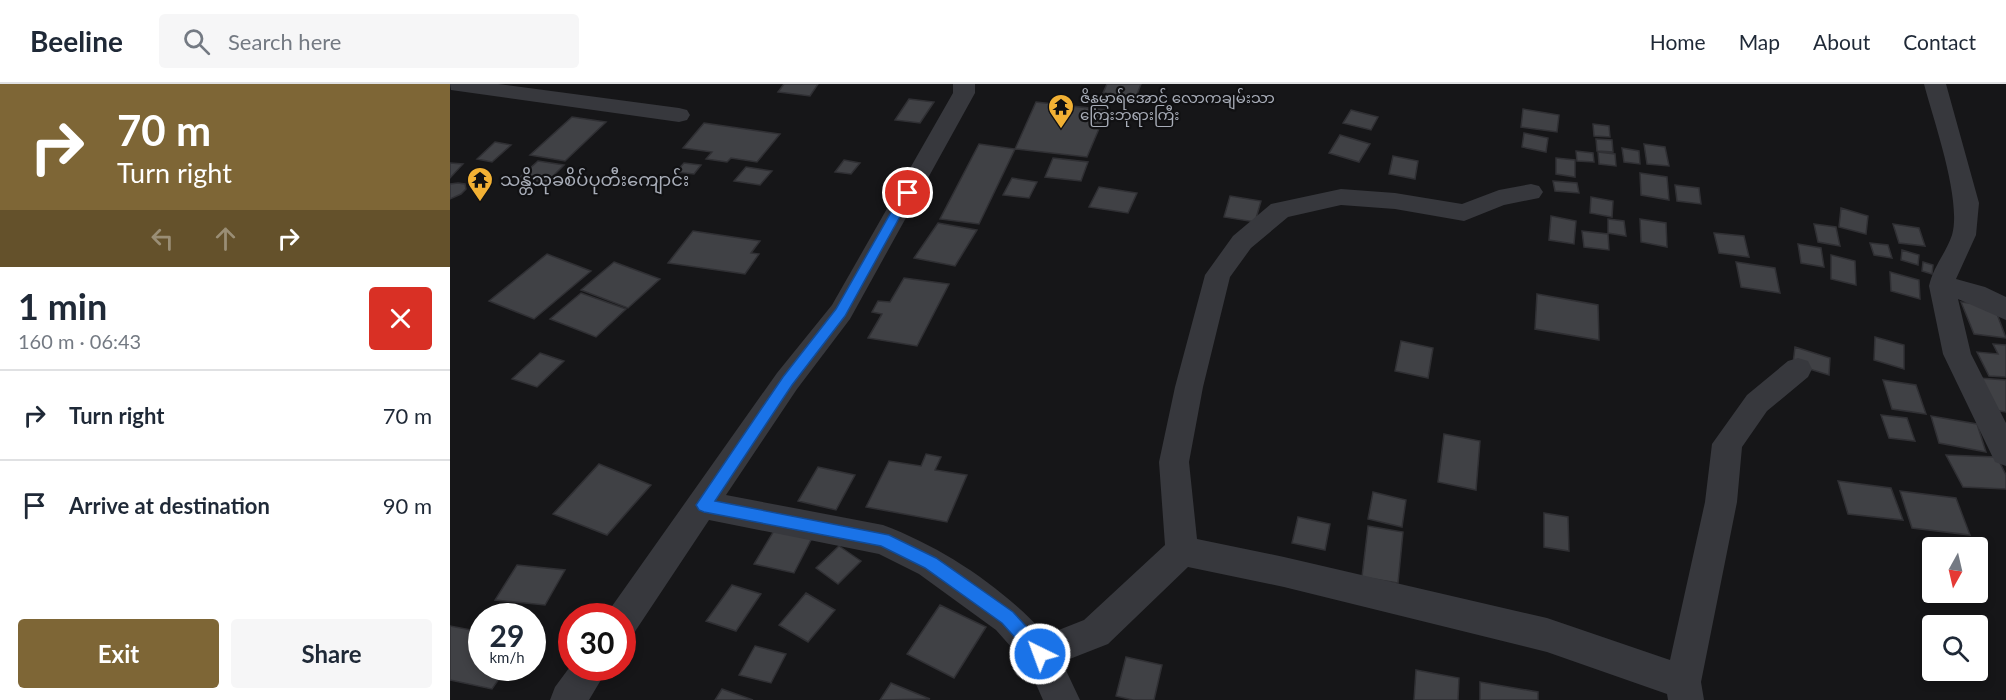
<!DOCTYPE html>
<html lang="en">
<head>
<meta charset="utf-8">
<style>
	body { margin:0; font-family:Lato,"Noto Sans Myanmar",sans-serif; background:#f6f6f7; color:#1f2937; height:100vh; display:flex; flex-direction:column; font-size:22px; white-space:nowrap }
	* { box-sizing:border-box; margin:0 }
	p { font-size:20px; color:#747a83 }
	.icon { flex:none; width:33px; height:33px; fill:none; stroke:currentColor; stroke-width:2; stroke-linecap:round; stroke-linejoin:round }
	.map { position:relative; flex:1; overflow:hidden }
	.details { display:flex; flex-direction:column; background:#fff; width:450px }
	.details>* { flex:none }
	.guide { background:#7e6636; color:#fff; overflow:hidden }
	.needle { width:39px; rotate:188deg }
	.buttons { position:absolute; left:1472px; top:453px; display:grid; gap:12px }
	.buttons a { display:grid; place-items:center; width:66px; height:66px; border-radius:6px; background:#fff; box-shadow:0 3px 9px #0003; font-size:30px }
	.speed { position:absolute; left:18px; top:519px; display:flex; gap:12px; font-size:30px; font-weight:700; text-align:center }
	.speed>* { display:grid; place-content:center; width:78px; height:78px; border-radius:50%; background:#fff; box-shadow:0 3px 9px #0003; line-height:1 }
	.speed small { font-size:15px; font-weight:400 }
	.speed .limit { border:9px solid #d22; background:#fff; color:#111 }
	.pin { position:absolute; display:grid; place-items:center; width:51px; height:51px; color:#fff; margin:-26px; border:3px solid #fff; border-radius:50%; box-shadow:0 2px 6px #0007 }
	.me { position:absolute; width:66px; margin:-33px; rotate:318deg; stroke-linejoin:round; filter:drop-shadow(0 0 4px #0008) }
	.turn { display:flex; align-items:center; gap:21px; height:126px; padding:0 18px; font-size:27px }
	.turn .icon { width:78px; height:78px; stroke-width:2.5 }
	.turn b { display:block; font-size:42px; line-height:51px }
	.lanes { display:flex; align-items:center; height:57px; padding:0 18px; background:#0003; justify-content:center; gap:30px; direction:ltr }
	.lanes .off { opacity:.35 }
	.round { display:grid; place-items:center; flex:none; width:63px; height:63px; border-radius:6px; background:#f6f6f7 }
	.summary { display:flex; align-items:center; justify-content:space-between; height:102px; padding:0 18px }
	h1 { font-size:36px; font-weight:700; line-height:45px }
	.cta { display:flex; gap:12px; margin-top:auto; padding:12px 18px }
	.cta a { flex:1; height:69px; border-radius:6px; background:#7e6636; color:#fff; font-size:24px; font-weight:700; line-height:69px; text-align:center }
	.cta a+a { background:#f6f6f7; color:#1f2937 }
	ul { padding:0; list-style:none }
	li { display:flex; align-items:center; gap:18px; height:90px; padding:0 18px; border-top:2px solid #e0e1e3 }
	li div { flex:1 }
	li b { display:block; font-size:22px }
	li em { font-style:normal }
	header { display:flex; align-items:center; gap:36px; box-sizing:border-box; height:84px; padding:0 30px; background:#fff; border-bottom:2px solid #e0e1e3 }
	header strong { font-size:28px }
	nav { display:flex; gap:33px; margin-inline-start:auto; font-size:21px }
	.search { width:420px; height:54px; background:#f6f6f7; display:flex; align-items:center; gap:15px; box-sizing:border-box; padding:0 21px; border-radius:6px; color:#747a83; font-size:22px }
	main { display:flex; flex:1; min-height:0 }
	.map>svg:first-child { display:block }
</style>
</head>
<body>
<header>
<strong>Beeline</strong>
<div class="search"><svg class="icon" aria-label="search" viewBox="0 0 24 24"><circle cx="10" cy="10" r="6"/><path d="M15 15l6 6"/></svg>Search here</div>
<nav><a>Home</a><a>Map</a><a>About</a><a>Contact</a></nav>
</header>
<main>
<section class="details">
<div class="guide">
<div class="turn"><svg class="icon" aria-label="right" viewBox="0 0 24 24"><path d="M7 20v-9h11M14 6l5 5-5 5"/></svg><div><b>70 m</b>Turn right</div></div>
<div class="lanes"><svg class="icon off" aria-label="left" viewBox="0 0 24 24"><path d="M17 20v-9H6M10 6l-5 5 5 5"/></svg><svg class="icon off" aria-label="ahead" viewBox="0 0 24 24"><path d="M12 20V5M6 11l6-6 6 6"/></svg><svg class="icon" aria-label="right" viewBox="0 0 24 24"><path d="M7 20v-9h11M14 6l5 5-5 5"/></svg></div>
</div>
<div class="summary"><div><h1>1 min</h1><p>160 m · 06:43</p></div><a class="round" style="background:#d93025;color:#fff"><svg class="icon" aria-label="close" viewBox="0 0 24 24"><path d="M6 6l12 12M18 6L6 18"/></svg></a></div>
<ul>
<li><svg class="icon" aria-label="right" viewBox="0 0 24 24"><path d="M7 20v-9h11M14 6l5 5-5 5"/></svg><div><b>Turn right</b></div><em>70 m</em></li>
<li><svg class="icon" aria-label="arrive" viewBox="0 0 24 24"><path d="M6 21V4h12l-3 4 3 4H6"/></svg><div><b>Arrive at destination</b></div><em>90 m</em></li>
</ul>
<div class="cta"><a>Exit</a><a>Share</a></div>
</section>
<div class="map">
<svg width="1556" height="616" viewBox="0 0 1556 616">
	<rect width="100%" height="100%" fill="#161618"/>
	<path fill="#404145" stroke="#303034" stroke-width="1.5" d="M334 0H368L360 12 328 8Z
		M657 0H691L686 13 653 9Z
		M459 15 484 18 470 39 445 36Z
		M586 18 657 26 637 73 565 65Z
		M1073 25 1109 31 1107 48 1071 43Z
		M901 26 928 33 921 46 893 39Z
		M122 33 156 38 115 77 80 71Z
		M254 39 330 50 307 78 281 74 277 78 256 75 262 68 233 64Z
		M1143 40 1159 42 1160 53 1144 52Z
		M1074 49 1098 54 1096 68 1072 63Z
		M890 51 920 60 909 78 879 69Z
		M1146 55 1162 56 1163 68 1147 67Z
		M45 58 61 61 42 78 27 75Z
		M529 60 565 65 529 140 490 135Z
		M1194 60 1215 63 1219 82 1197 80Z
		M1172 64 1189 67 1190 80 1174 78Z
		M1126 67 1143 69 1144 78 1127 77Z
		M1148 68 1165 70 1166 82 1149 80Z
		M943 72 968 77 965 95 939 90Z
		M603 74 638 78 631 97 595 93Z
		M1106 74 1125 76V93L1106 90Z
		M394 76 410 79 401 90 385 88Z
		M88 77 114 81 97 98 68 95Z
		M0 79 13 80 0 94Z
		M234 79 251 81 244 90 226 88Z
		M296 83 322 87 310 101 284 97Z
		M1190 89 1217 93 1219 116 1191 111Z
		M562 94 587 98 579 114 553 111Z
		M1103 97 1127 99 1129 109 1105 107Z
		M8 99 15 100 16 105 11 110 0 115V100Z
		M1225 101 1249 104 1251 120 1227 117Z
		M649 103 687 109 678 129 639 123Z
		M780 112 811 117 805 138 774 133Z
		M1141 113 1163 117 1162 133 1140 129Z
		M1391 124 1418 132 1416 150 1389 143Z
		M1101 132 1126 137 1124 160 1099 156Z
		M1158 135 1174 137 1176 152 1158 149Z
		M1190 135 1216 139 1217 163 1191 158Z
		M488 139 527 146 505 182 464 174Z
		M1364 140 1386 143 1390 162 1368 158Z
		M1443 140 1469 144 1475 162 1449 159Z
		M243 147 310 157 301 169 309 170 295 190 218 179Z
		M1132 147 1158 150 1159 166 1134 163Z
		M1264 149 1294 152 1299 173 1269 169Z
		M1420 159 1438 161 1442 174 1424 171Z
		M1348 160 1371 164 1374 183 1351 179Z
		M1452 166 1469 171 1468 181 1451 176Z
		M97 170 141 187 84 235 39 217Z
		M1381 171 1405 177 1406 201 1381 195Z
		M164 178 210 195 178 224 131 206Z
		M1286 178 1325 184 1330 209 1291 203Z
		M1473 178 1483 181 1482 190 1472 187Z
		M1440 188 1469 196 1470 215 1441 207Z
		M454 194 499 200 467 262 418 254 432 230 422 228 428 217 440 218Z
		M131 209 176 225 146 253 100 235Z
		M1087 210 1148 221 1149 256 1085 245Z
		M1511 218 1544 222 1556 254 1524 250Z
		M1425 253 1454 261V285L1424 276Z
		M951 257 983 264 978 294 945 287Z
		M1543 260 1556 261V293L1539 292 1527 268 1548 270Z
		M1345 263 1380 274 1379 291 1343 280Z
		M90 269 114 277 87 303 62 295Z
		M1529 294 1556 296V328L1544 326Z
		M1433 296 1466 301 1476 330 1442 325Z
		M1431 331 1457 334 1465 357 1439 354Z
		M1481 332 1527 340 1536 368 1489 359Z
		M994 350 1030 357 1026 406 988 398Z
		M476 370 491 373 485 386 517 391 497 438 416 423 439 377 471 382Z
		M1496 371 1547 373 1556 391V405L1513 403Z
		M149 380 201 401 157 451 103 430Z
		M368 383 405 391 386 426 348 417Z
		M1388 397 1441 404 1453 436 1398 430Z
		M1450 407 1506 414 1520 451 1462 444Z
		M923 408 956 416 952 443 918 435Z
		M1094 429 1118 433 1119 467 1094 463Z
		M848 433 880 440 875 466 842 459Z
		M918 442 953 448 948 499 912 493Z
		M325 445 363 452 344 489 304 480Z
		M389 462 411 477 388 500 366 484Z
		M67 481 115 486 95 521 45 516Z
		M282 501 311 510 286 547 256 537Z
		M356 509 385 526 358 558 329 541Z
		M490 521 536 543 504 594 457 570Z
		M0 542 32 548V584H75L66 595 51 592 42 605 0 596Z
		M305 562 336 570 321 599 289 591Z
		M676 573 712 581 704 616H683L666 612Z
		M966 586 1009 594 1008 616H964Z
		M1030 598 1088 608V616H1030Z
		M441 599 480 615 430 616Z
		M272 605 303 616H265Z"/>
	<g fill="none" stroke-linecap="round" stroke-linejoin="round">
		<path fill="#37383d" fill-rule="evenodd" d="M0 0H48L229 24 237 26 240 31 237 36 229 38 1 6Z
			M503 0H525V9L400 235 347 305 276 411 433 441C494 464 552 503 596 551L634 536 715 461 709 378 725 303 755 191 783 152 821 120 891 105 945 109 1012 120 1049 106 1081 100 1089 102 1093 108 1089 114 1054 121 1014 137 945 125 891 121 838 133 801 164 780 193 753 303 739 378 747 455 834 473 1097 534 1220 576 1255 418 1262 360 1297 311 1338 277 1348 274 1358 277 1362 285 1358 293 1317 327 1292 363 1287 418 1251 598 1254 616H1218L1217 610 1097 568 834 503 738 483 658 560 612 578 630 616H593L578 582 546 546 469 490 429 470 259 436 184 549 172 553V532H157L160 525 327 289 382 221 503 9Z
			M1474 0H1496L1529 119 1526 151 1506 195 1535 203 1556 213V236L1508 215 1521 270 1556 339V382L1545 378 1493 270 1479 202C1483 183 1496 169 1502 151 1512 116 1484 38 1474 0Z
			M122 580V584H158L139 616H100L105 603Z"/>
	</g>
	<path fill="#1a73e8" stroke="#114b97" stroke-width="1.5" d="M458 105 463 109 395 232 342 301 265 417 439 451 486 474 563 528 596 564 599 570 596 576 590 578 585 576 552 539 475 484 431 462 254 428 249 426 246 421 333 293 386 225 452 109Z"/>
	<defs>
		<symbol id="temple-pin" viewBox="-11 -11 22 30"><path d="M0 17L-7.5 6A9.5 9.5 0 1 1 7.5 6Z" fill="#f2b134" stroke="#111113"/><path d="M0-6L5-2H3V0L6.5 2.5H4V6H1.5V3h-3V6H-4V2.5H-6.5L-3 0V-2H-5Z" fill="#111"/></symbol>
	</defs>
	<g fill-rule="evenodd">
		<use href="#temple-pin" x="596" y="8" width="30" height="40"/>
		<use href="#temple-pin" x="15" y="81" width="30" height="40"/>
	</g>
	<g text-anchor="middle" stroke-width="4.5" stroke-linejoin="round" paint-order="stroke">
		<g font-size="15" fill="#a8adb8" stroke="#111113" text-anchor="start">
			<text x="630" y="19">ဇိနမာရ်အောင် လောကချမ်းသာ<tspan x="630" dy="17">ကြေးဘုရားကြီး</tspan></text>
		</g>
		<g font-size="18" fill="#a8adb8" stroke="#111113" text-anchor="start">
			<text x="50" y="102">သန္တိသုခစိပ်ပုတီးကျောင်း</text>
		</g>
	</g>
</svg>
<div class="buttons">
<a><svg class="needle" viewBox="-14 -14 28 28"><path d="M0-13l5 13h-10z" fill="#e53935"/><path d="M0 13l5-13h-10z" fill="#747a83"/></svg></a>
<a><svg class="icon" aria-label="search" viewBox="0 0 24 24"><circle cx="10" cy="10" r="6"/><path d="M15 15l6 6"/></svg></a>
</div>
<div class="speed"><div>29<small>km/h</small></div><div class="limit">30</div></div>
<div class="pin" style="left:458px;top:109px;background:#d93025"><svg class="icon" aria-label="arrive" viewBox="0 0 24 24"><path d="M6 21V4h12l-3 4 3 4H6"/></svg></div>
<svg class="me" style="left:590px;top:570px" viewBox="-20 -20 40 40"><circle r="17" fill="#1a73e8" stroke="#fff" stroke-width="3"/><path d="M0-11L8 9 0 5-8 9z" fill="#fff"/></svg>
</div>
</main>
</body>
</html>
